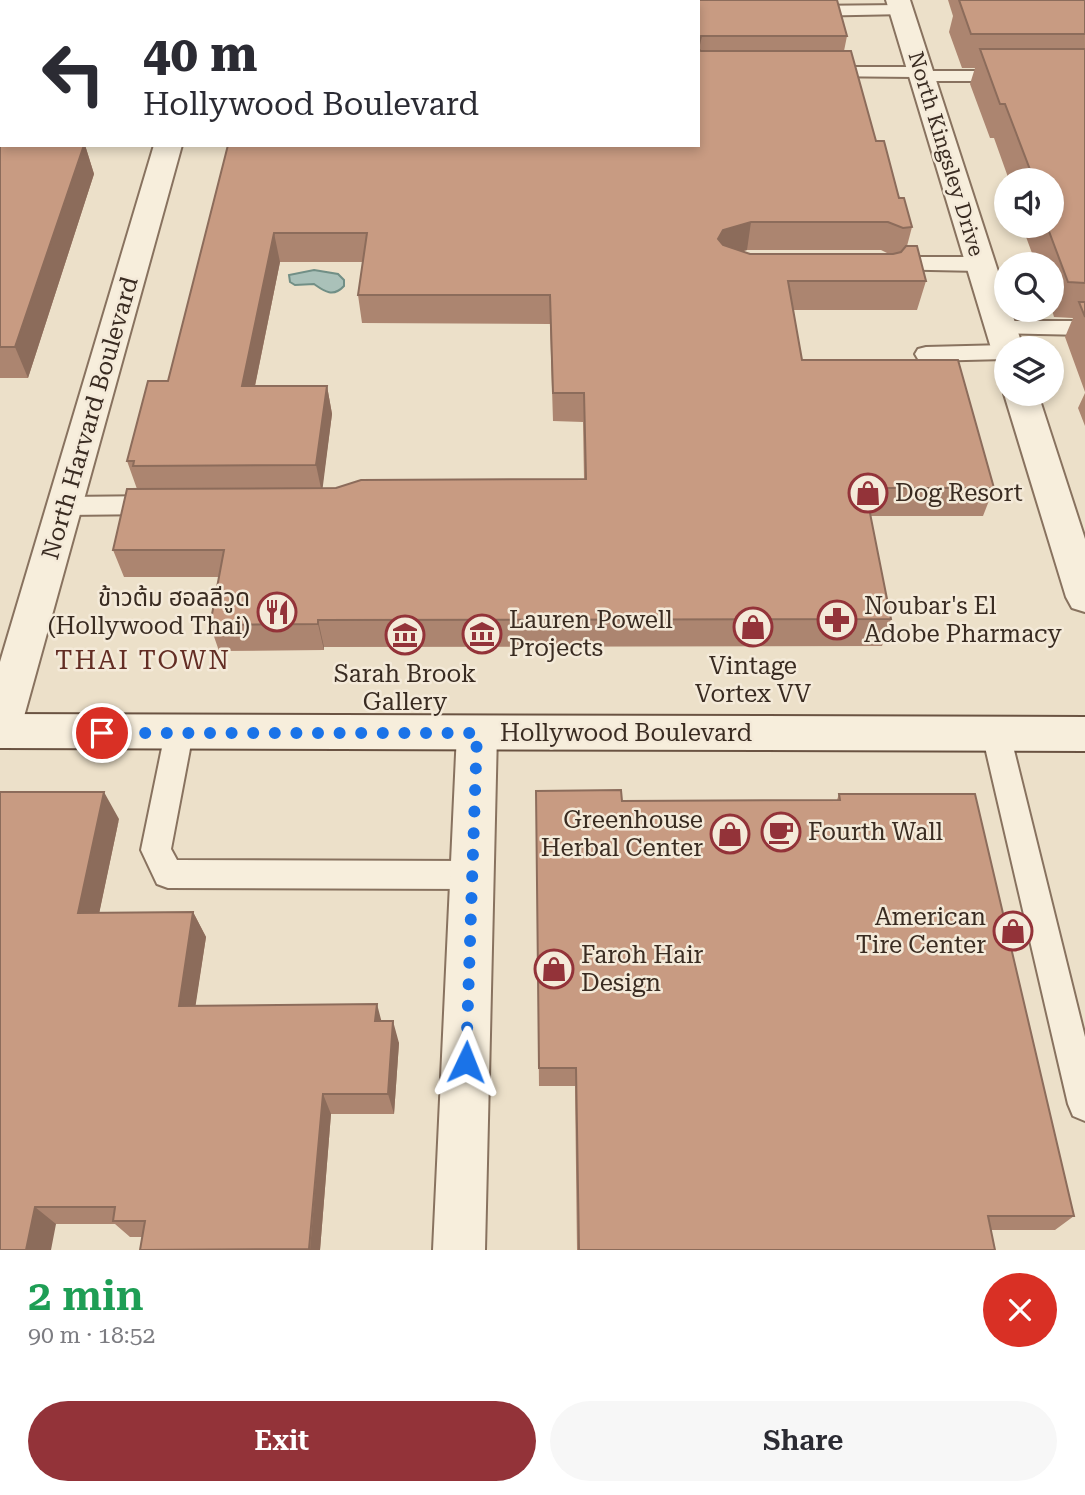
<!DOCTYPE html>
<html lang="en">
<head>
<meta charset="utf-8">
<style>
	body { margin:0; font-family:"Roboto Serif","Noto Sans Thai",serif; background:#f7f7f7; color:#2b2b33; height:100vh; display:flex; flex-direction:column; font-size:26px; white-space:nowrap }
	* { box-sizing:border-box; margin:0 }
	p { font-size:23px; color:#7c7c81 }
	.icon { flex:none; width:38px; height:38px; fill:none; stroke:currentColor; stroke-width:2; stroke-linecap:round; stroke-linejoin:round }
	.map { position:relative; height:1250px; overflow:hidden }
	.sheet { display:flex; flex-direction:column; background:#fff; flex:1 }
	.sheet>* { flex:none }
	.banner { position:absolute; left:0px; top:0px; width:700px; height:147px; box-shadow:0 4px 10px #0003; background:#fff; color:#2b2b33; overflow:hidden }
	.buttons { position:absolute; left:994px; top:168px; display:grid; gap:14px }
	.buttons a { display:grid; place-items:center; width:70px; height:70px; border-radius:50%; background:#fff; box-shadow:0 4px 10px #0003; font-size:35px }
	.pin { position:absolute; display:grid; place-items:center; width:60px; height:60px; color:#fff; margin:-30px; border:4px solid #fff; border-radius:50%; box-shadow:0 2px 7px #0007 }
	.me { position:absolute; width:77px; margin:-38px; rotate:2deg; stroke-linejoin:round; filter:drop-shadow(0 0 5px #0008) }
	.turn { display:flex; align-items:center; gap:24px; height:147px; padding:0 28px; font-size:32px }
	.turn .icon { width:91px; height:91px; stroke-width:2.5 }
	.turn b { display:block; font-size:49px; line-height:60px }
	.round { display:grid; place-items:center; flex:none; width:74px; height:74px; border-radius:37px; background:#f7f7f7 }
	.head { display:flex; align-items:center; justify-content:space-between; height:119px; padding:0 28px }
	h1 { font-size:42px; font-weight:600; line-height:52px; color:#1e9e55 }
	.action { display:flex; gap:14px; margin-top:auto; padding:14px 28px }
	.action a { flex:1; height:80px; border-radius:42px; background:#933339; color:#fff; font-size:28px; font-weight:600; line-height:80px; text-align:center }
	.action a+a { background:#f7f7f7; color:#2b2b33 }
	.map>svg:first-child { display:block }
</style>
</head>
<body>
<div class="map">
<svg width="1085" height="1250" viewBox="0 0 1085 1250">
	<rect width="100%" height="100%" fill="#ece0c9"/>
	<path fill="#aac1b9" stroke="#718f86" stroke-width="2" d="M314 270 338 274 344 280V286C333 298 324 291 314 284L295 285 290 282 289 275Z"/>
	<g fill="none" stroke-linecap="round" stroke-linejoin="round">
		<defs>
			<path id="service" d="M901 5 909 10 907 14 805 16 797 11 805 6Z
				M821 67H920L928 71H1008L1017 76 1008 81H922L914 77 815 76 812 72 815 68Z
				M2 126V141L0 142V127Z
				M888 257H980L987 259 990 264 987 269 980 271 881 269 878 264 881 259Z
				M1001 321H1085V335L993 333 990 328 993 323Z
				M1006 345 1015 348H1006V359L926 361 918 359 915 354 918 349 926 347Z
				M158 496 167 499 170 505 167 511 158 514 65 515 56 512 53 506 56 500 65 497Z
				M179 721 189 725 193 733 171 849 177 860 473 861 484 865 488 875 484 885 473 889 168 888 157 884 141 850 165 733 169 725Z
				M996 722 1006 726 1010 734 1085 1037V1121L1073 1116 1068 1104 982 734 986 726Z"/>
			<path id="minor" d="M199 0H223V2H199Z
				M886 0H910L1006 296V310H1011L1023 348H1006V359L996 356 991 348Z
				M0 114H2V130H0Z
				M154 145H182L20 731 14 743 0 748V662Z
				M1006 391V394H1038L1085 539V612L1072 608 1066 597 1004 394Z
				M477 716 491 721 497 733 485 1250H433L457 733 463 721Z"/>
			<path id="secondary" d="M0 714 1085 717V751L0 748Z"/>
		</defs>
		<use href="#service" stroke="#88725f" stroke-width="4"/>
		<use href="#minor" stroke="#88725f" stroke-width="4"/>
		<use href="#secondary" stroke="#6a5342" stroke-width="4"/>
		<use href="#service" fill="#f7eedc" fill-rule="evenodd"/>
		<use href="#minor" fill="#f7eedc" fill-rule="evenodd"/>
		<use href="#secondary" fill="#f7eedc" fill-rule="evenodd"/>
	</g>
	<path fill="#ac8570" fill-rule="evenodd" d="M0 0H151H115V2H2V69H0Z
		M948 0H1085V392L1065 337 1073 318 1054 317 1052 310V264H1036L1022 226H1052V180H1009L994 138H990L970 84 975 68H962L949 32 953 16Z
		M698 2 847 36 844 51 876 141 912 227 907 246 926 281 917 310H793L802 360 994 488 983 516H870L891 619 882 646 324 647V650L219 651 210 625 219 577H124L113 550 137 489 127 461 168 381 228 145ZM747 250H881L889 254H750L743 251ZM280 262H363L358 295 362 323 550 324 553 421 583 422 584 479 322 488 332 414 327 386H255Z
		M0 144 85 145 94 174 28 378H0Z
		M1085 393V426L1078 408Z
		M536 791 622 801 837 800 839 794 1074 1216 1055 1230H991L995 1250H577L575 1086H539Z
		M119 819 99 913 193 912 206 937 195 1006 381 1021 399 1043 394 1114H331L320 1250H140L142 1237H130L115 1224H56L0 1250Z"/>
	<path fill="#8c6c5b" d="M95 0H115V2H94Z
		M84 145H85L94 174 28 378 15 347Z
		M751 222 747 250 719 258 718 239 723 230Z
		M274 233 280 262 249 415 242 386Z
		M327 386 332 414 322 493 316 465Z
		M318 620 324 647V650L318 624Z
		M104 792 119 819 94 938 78 913Z
		M193 912 206 937 192 1029 179 1006Z
		M377 1004 383 1027 375 1021Z
		M393 1021 399 1043 394 1114 388 1094Z
		M323 1094 331 1114 320 1250H310Z
		M35 1207 56 1224 51 1250H26Z"/>
	<path fill="#c89b82" stroke="#8c6c5b" stroke-width="2" d="M0 0H95L94 2H2V38H0Z
		M266 0H837L847 36H701L698 49V2H266Z
		M959 0H1085V34H971Z
		M698 49 701 51H851L876 141H884L899 198H904L912 227 903 228 888 222H751L723 230 718 239 723 245 750 254H893L901 252 906 246H917L926 281H788L802 360H958L994 488H865L891 619 318 620V624L210 625 224 550H113L127 489 336 488 361 480 586 479 584 393H553L550 295H358L367 233H274L242 386H327L316 465 133 466 134 461H127L148 381H168L228 145H698Z
		M980 49H1085V283L1068 282 1047 226H1052V180H1034L1005 104H1000Z
		M0 144H2V145H84L15 347H0Z
		M1079 302H1085V317Z
		M621 790 622 801 840 800 839 794H975L1074 1216H988L995 1250H579L576 1068H539L536 791Z
		M0 792H104L78 913 193 912 179 1006 377 1004 375 1021H393L388 1094H323L309 1249 140 1250 145 1221H113L115 1207H35L26 1250H0Z"/>
	<g fill="none" stroke-linecap="round" stroke-linejoin="round">
		<path stroke="#1a73e8" stroke-width="12" stroke-dasharray="0 21.6" d="M102 733H477L466 1062"/>
	</g>
	<defs>
		<symbol id="shop-ring" viewBox="-11 -11 22 22"><circle r="9.5" fill="#f4ead9" stroke="#933339" stroke-width="1.5"/><path d="M-5-2.5h2.3a2.7 3.5 0 0 1 5.4 0H5L5.5 6h-11ZM-1.5-2.5h3a1.5 2.3 0 0 0-3 0Z" fill="#933339"/></symbol>
		<symbol id="restaurant-ring" viewBox="-11 -11 22 22"><circle r="9.5" fill="#f4ead9" stroke="#933339" stroke-width="1.5"/><path d="M-5-6h1v4h1v-4h1v4h1v-4h1v5L-1.5 .5V6h-2V.5L-5-1ZM5-6V6H3V1.5H1.5Q1.5-4 5-6Z" fill="#933339"/></symbol>
		<symbol id="pharmacy-ring" viewBox="-11 -11 22 22"><circle r="9.5" fill="#f4ead9" stroke="#933339" stroke-width="1.5"/><path d="M-2-6h4v4h4v4h-4v4h-4v-4h-4v-4h4Z" fill="#933339"/></symbol>
		<symbol id="museum-ring" viewBox="-11 -11 22 22"><circle r="9.5" fill="#f4ead9" stroke="#933339" stroke-width="1.5"/><path d="M0-6L6-3V-2H-6V-3ZM-5-1h2V3h-2ZM-1-1h2V3h-2ZM3-1h2V3H3ZM-6 4H6V6H-6Z" fill="#933339"/></symbol>
		<symbol id="cafe-ring" viewBox="-11 -11 22 22"><circle r="9.5" fill="#f4ead9" stroke="#933339" stroke-width="1.5"/><path d="M-5.5-4.5H6V0H3Q3 3.5 0 3.5H-2.5Q-5.5 3.5-5.5 0ZM3-3.2v2h1.7v-2ZM-6 4.5H4V6H-6Z" fill="#933339"/></symbol>
	</defs>
	<g fill-rule="evenodd">
		<use href="#shop-ring" x="846" y="471" width="44" height="44"/>
		<use href="#restaurant-ring" x="255" y="590" width="44" height="44"/>
		<use href="#pharmacy-ring" x="815" y="598" width="44" height="44"/>
		<use href="#shop-ring" x="731" y="605" width="44" height="44"/>
		<use href="#museum-ring" x="460" y="612" width="44" height="44"/>
		<use href="#museum-ring" x="383" y="613" width="44" height="44"/>
		<use href="#cafe-ring" x="759" y="810" width="44" height="44"/>
		<use href="#shop-ring" x="708" y="812" width="44" height="44"/>
		<use href="#shop-ring" x="991" y="909" width="44" height="44"/>
		<use href="#shop-ring" x="532" y="947" width="44" height="44"/>
	</g>
	<g text-anchor="middle" stroke-width="5" stroke-linejoin="round" paint-order="stroke">
		<g font-size="21" fill="#392b21" stroke="#f4ead9">
			<text transform="translate(946 154) rotate(73)" y="7">North Kingsley Drive</text>
		</g>
		<g font-size="24" fill="#392b21" stroke="#f4ead9">
			<text transform="translate(90 418) rotate(-74)" y="8">North Harvard Boulevard</text>
			<text x="626" y="741">Hollywood Boulevard</text>
		</g>
		<g font-size="24" fill="#392b21" stroke="#f4ead9" text-anchor="start">
			<text x="895" y="501">Dog Resort</text>
			<text x="250" y="606" text-anchor="end">ข้าวต้ม ฮอลลีวูด<tspan x="250" dy="28">(Hollywood Thai)</tspan></text>
			<text x="864" y="614">Noubar's El<tspan x="864" dy="28">Adobe Pharmacy</tspan></text>
			<text x="509" y="628">Lauren Powell<tspan x="509" dy="28">Projects</tspan></text>
			<text x="753" y="674" text-anchor="middle">Vintage<tspan x="753" dy="28">Vortex VV</tspan></text>
			<text x="405" y="682" text-anchor="middle">Sarah Brook<tspan x="405" dy="28">Gallery</tspan></text>
			<text x="703" y="828" text-anchor="end">Greenhouse<tspan x="703" dy="28">Herbal Center</tspan></text>
			<text x="808" y="840">Fourth Wall</text>
			<text x="986" y="925" text-anchor="end">American<tspan x="986" dy="28">Tire Center</tspan></text>
			<text x="581" y="963">Faroh Hair<tspan x="581" dy="28">Design</tspan></text>
		</g>
		<g font-size="26" letter-spacing="2" fill="#632d24" stroke="#f4ead9">
			<text x="143" y="669">THAI TOWN</text>
		</g>
	</g>
</svg>
<div class="buttons">
<a><svg class="icon" aria-label="sound" viewBox="0 0 24 24"><path d="M4 9h4l5-4v14l-5-4H4zM17 9q2 3 0 6"/></svg></a>
<a><svg class="icon" aria-label="search" viewBox="0 0 24 24"><circle cx="10" cy="10" r="6"/><path d="M15 15l6 6"/></svg></a>
<a><svg class="icon" aria-label="layers" viewBox="0 0 24 24"><path d="M12 4l9 5-9 5-9-5zM3 14l9 5 9-5"/></svg></a>
</div>
<div class="pin" style="left:102px;top:733px;background:#d93025"><svg class="icon" aria-label="arrive" viewBox="0 0 24 24"><path d="M6 21V4h12l-3 4 3 4H6"/></svg></div>
<svg class="me" style="left:466px;top:1062px" viewBox="-20 -20 40 40"><path d="M0-17L14 15 0 8-14 15z" fill="#1a73e8" stroke="#fff" stroke-width="4"/></svg>
<div class="banner">
<div class="turn"><svg class="icon" aria-label="left" viewBox="0 0 24 24"><path d="M17 20v-9H6M10 6l-5 5 5 5"/></svg><div><b>40 m</b>Hollywood Boulevard</div></div>
</div>
</div>
<section class="sheet">
<div class="head"><div><h1>2 min</h1><p>90 m · 18:52</p></div><a class="round" style="background:#d93025;color:#fff"><svg class="icon" aria-label="close" viewBox="0 0 24 24"><path d="M6 6l12 12M18 6L6 18"/></svg></a></div>
<div class="action"><a>Exit</a><a>Share</a></div>
</section>
</body>
</html>
